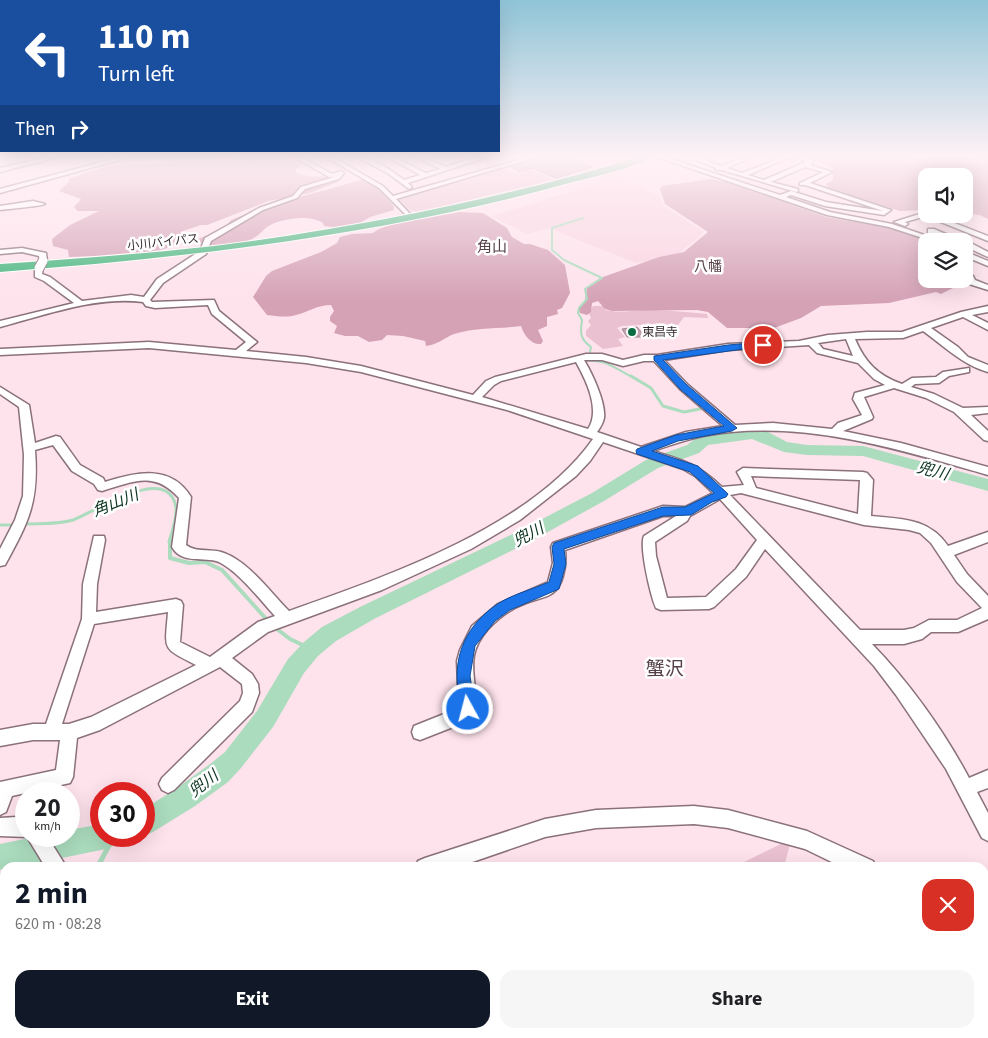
<!DOCTYPE html>
<html lang="en">
<head>
<meta charset="utf-8">
<style>
	body { margin:0; font-family:"Source Sans 3","Noto Sans JP",sans-serif; background:#f6f6f6; color:#202124; height:100vh; display:flex; flex-direction:column; font-size:19px; white-space:nowrap }
	* { box-sizing:border-box; margin:0 }
	p { font-size:16px; color:#757577 }
	.icon { flex:none; width:28px; height:28px; fill:none; stroke:currentColor; stroke-width:2; stroke-linecap:round; stroke-linejoin:round }
	.map { position:relative; flex:1; overflow:hidden }
	.details { position:absolute; left:0px; top:862px; width:989px; height:176px; display:flex; flex-direction:column; background:#fff; border-radius:15px 15px 0 0; box-shadow:0 5px 20px #0002 }
	.details>* { flex:none }
	.guide { position:absolute; left:0px; top:0px; width:500px; height:152px; box-shadow:0 5px 20px #0002; background:#1a4fa0; color:#fff; overflow:hidden }
	.controls { position:absolute; left:918px; top:168px; display:grid; gap:10px }
	.controls a { display:grid; place-items:center; width:55px; height:55px; border-radius:10px; background:#fff; box-shadow:0 5px 20px #0002; font-size:25px }
	.speed { position:absolute; left:15px; top:782px; display:flex; gap:10px; font-size:25px; font-weight:700; text-align:center }
	.speed>* { display:grid; place-content:center; width:65px; height:65px; border-radius:50%; background:#fff; box-shadow:0 5px 20px #0002; line-height:1 }
	.speed small { font-size:12px; font-weight:400 }
	.speed .limit { border:8px solid #d22; background:#fff; color:#111 }
	.pin { position:absolute; display:grid; place-items:center; width:42px; height:42px; color:#fff; margin:-21px; border:2px solid #fff; border-radius:50%; box-shadow:0 1px 5px #0007 }
	.me { position:absolute; width:55px; margin:-28px; rotate:353deg; stroke-linejoin:round; filter:drop-shadow(0 0 4px #0008) }
	.turn { display:flex; align-items:center; gap:18px; height:105px; padding:0 15px; font-size:22px }
	.turn .icon { width:65px; height:65px; stroke-width:2.5 }
	.turn b { display:block; font-size:35px; line-height:42px }
	.then { display:flex; align-items:center; height:48px; padding:0 15px; background:#0003; gap:10px; font-size:19px }
	.round { display:grid; place-items:center; flex:none; width:52px; height:52px; border-radius:15px; background:#f6f6f6 }
	.summary { display:flex; align-items:center; justify-content:space-between; height:85px; padding:0 15px }
	h1 { font-size:30px; font-weight:700; line-height:38px; color:#111827 }
	.action { display:flex; gap:10px; margin-top:auto; padding:10px 15px }
	.action a { flex:1; height:58px; border-radius:15px; background:#111827; color:#fff; font-size:20px; font-weight:700; line-height:58px; text-align:center }
	.action a+a { background:#f6f6f6; color:#202124 }
	.map>svg:first-child { display:block }
</style>
</head>
<body>
<div class="map">
<svg width="988" height="1038" viewBox="0 0 988 1038">
	<rect width="100%" height="100%" fill="#fee2ec"/>
	<path fill="#f9d4e2" d="M538 157H635L554 180 516 163Z
		M618 177 660 196 662 205 704 232 673 258 636 263 549 228 527 234 491 216Z"/>
	<path fill="#eac1d1" d="M501 167 517 174 530 170 554 180 417 212 411 211 399 200 400 198Z
		M593 306H604L605 310C618 313 631 311 644 310 665 310 686 312 707 314L708 318 684 317 678 325 655 324 622 326 617 328 625 337 618 339 623 346 603 349 586 336V331L591 325 588 321 591 318 589 313Z
		M785 842 790 844 784 867 720 868 740 864Z"/>
	<path fill="#d4a1b5" d="M245 157H284L301 165 296 169V172C309 181 330 172 338 182L310 193 269 201 207 225H201L180 232 182 235 189 236C163 260 103 255 69 257L68 250 53 246 52 239 70 225 99 211H78L74 207 81 199 59 191 68 183 70 178 108 166 215 161Z
		M811 157H988V219L980 215 964 213V176H926V210L900 211 829 189 826 184 833 180V168Z
		M711 179 730 183 826 217 890 228 930 241H926V279H964V261L972 266 965 276 967 281 941 294 936 292 889 303 821 306 801 318 774 328H727L708 312 697 310 612 311 605 309 598 301 592 303 591 312 587 315 580 313 578 308 585 301 587 287 600 278 634 266 659 257 684 252 708 232 665 204 660 189 662 186Z
		M361 180C376 181 384 196 394 206V210L370 217 357 225 332 227 324 226 323 223C311 214 280 218 267 227 262 231 258 236 252 239 236 245 210 249 195 240L216 232 226 226 231 220 260 208Z
		M460 212 483 213 507 228 512 237 524 244H530L548 250 565 265 570 293 562 308 557 310 558 314 547 317V326L538 330 543 341 541 344C531 345 524 335 521 326 499 329 475 327 454 334 444 338 437 345 426 346L425 341 403 336 387 335 382 340 369 342 358 336H345L334 333 337 326 330 321V317L334 311 331 305C317 305 308 312 296 315 287 318 276 316 267 315L253 297 266 276 272 271 321 252 337 243 340 237 352 234 373 233C385 222 442 216 460 212Z"/>
	<path fill="#abdcbe" d="M691 1034H844L846 1038H692Z"/>
	<g fill="none" stroke-linecap="round" stroke-linejoin="round">
		<path stroke="#abdcbe" stroke-width="2" d="M0 172 61 157
			M583 218 552 228V250L564 260 602 278 585 289 587 299 579 308 578 313 582 320C580 333 580 339 591 347L590 352
			M584 361C608 359 613 368 634 378"/>
		<path stroke="#abdcbe" stroke-width="3" d="M631 376 651 388 663 406 684 412 705 408
			M23 524C39 523 57 525 73 520 93 513 170 461 176 508 177 519 172 531 169 542
			M0 525H17"/>
		<path stroke="#abdcbe" stroke-width="4" d="M170 540V558L189 563 205 562 222 570 269 622
			M273 626 290 639 311 649"/>
		<path stroke="#abdcbe" stroke-width="5" d="M97 868 114 836
			M62 1038 63 1034"/>
		<path fill="#abdcbe" fill-rule="evenodd" d="M752 429 768 432 787 442 807 445 863 446 988 479V491L863 456 807 455 784 452 752 439 708 445 699 453 658 468 604 501 535 539 374 619 336 641 318 656 304 673 273 727 241 768 228 782 195 806 153 832 144 836V809L177 788 210 764 225 752 257 711 288 659 304 642 322 627 360 607 523 529 592 493 646 460 687 445 699 436Z
			M101 824V836H119L115 845 106 849 13 868H5L0 870V844L39 836H69V830Z"/>
	</g>
	<path fill="#c0a5af" stroke="#a28892" d="M540 157H566L592 167 556 178 533 168 519 172 510 167Z
		M637 327 643 334 640 335 641 337H627L622 329Z"/>
	<g fill="none" stroke-linecap="round" stroke-linejoin="round">
		<defs>
			<path id="minor" d="M49 157H58L0 172V168Z
				M121 157H130L0 193V189Z
				M294 157H301L332 174 341 171 344 173 339 179 305 189 297 198 263 210 211 241 206 254 163 283 150 300 152 302 214 300 219 311 257 342 246 351 306 357 361 366 473 395 486 381 495 377 586 354H602L623 360 644 355H657L728 344 799 341 828 335 867 332H902L961 312 988 306V312L972 315 988 323V330L963 317 931 328 958 347 968 357 988 365V372C963 365 944 346 923 331L903 338 855 339C865 362 877 375 902 384L912 378 936 377 943 372 969 368V372L949 376 939 383 915 384 911 387 934 394 963 408 988 407V413L971 415 988 431V441L984 440 954 412 926 398 894 388 864 397 873 417 872 419 843 431 901 443 988 467V475C904 451 819 424 731 432 704 434 679 442 653 451 686 461 697 464 722 487L744 485 737 472 743 468 863 472 867 473 873 480 871 516C902 519 929 518 948 546L988 532V542L954 555 967 574 988 596V619L958 632H931L922 639 904 644H872C909 682 944 731 969 778L988 770V788L977 792 988 813V841L982 838 946 769 896 695 874 666 765 549 746 577 714 607 709 609 661 610 656 608C651 597 639 547 644 536L676 516H663L565 550C566 560 566 566 563 576 557 598 544 596 526 603 512 608 498 618 488 629 458 663 485 686 471 720L420 740 414 738 412 732 414 726 459 708 457 661 460 650 472 626 498 604 548 582 553 563 551 547 553 543 663 506 685 507 713 493 695 476 683 469 603 442 590 461 576 476 520 520 471 549 382 590 268 632 232 658 252 674 258 684 259 693 252 712 174 790 168 793 162 790 159 784 162 778 240 701 243 693 242 684 220 667 100 730 77 738 73 777 70 783 12 796 6 812 0 815V782L56 770 60 740H33L0 746V730L33 724H46L82 619 83 584 94 536H104L105 540 97 584 96 612 176 599 181 601 183 605 180 642 210 657 258 622 275 616C260 600 239 572 219 562 204 556 182 565 172 547L179 498C154 470 133 482 102 491L98 490 94 484 72 471 53 445 35 450C39 502 29 521 5 565L0 566V549L15 520 23 496 24 455 19 407 0 394V387L29 405 35 443 56 436 60 437 80 465 103 478 105 482C136 472 171 464 191 497L186 545C196 553 212 548 224 553 250 563 270 592 289 611 388 576 531 527 593 439L507 410 361 372 306 363 149 348 0 355V349L149 342 236 350 246 342 212 314 208 305 155 308 146 306 143 302C96 296 46 315 0 327V321L74 303 44 281 35 277V268L39 266 43 268 42 274 50 277 82 301 131 295 144 297 157 279 200 251 205 238 259 208 293 196 301 187 334 177H329ZM846 339 853 356 823 349 818 343ZM809 345 817 353 858 363 874 379 885 385 855 393 853 399 862 415 838 423 832 429 773 423 735 425 688 385 664 360 728 350ZM584 360H602L623 366 644 361H654L680 389 723 426 686 432 641 447 597 432C600 428 603 423 604 418 606 403 592 373 584 360ZM576 362C586 380 601 410 588 429L482 397 494 385 501 381ZM751 476 860 480 858 514 756 488ZM741 493 864 525 909 530 920 533 931 543 957 582 982 608 957 620H929L914 628 904 630H860L730 495ZM720 499 757 540 736 569 706 597 667 598 656 556 655 542 687 521 690 516ZM168 612C165 651 161 647 196 665L91 717 69 724H62L94 624Z
				M326 157H333L383 186 393 196 529 157H537L396 199 413 217 410 219 379 188Z
				M357 157C372 156 392 171 404 180L420 175 387 157H394L426 173 440 169 416 157H423L446 167 475 157 484 158 408 183 412 187 409 189 389 174Z
				M657 157H665L780 195 791 191 826 202 883 211 805 185H800V183L823 172 805 167 771 182 798 189V191L796 192 722 170H716V168L696 160 703 157H711L705 160 721 166 744 157H752L727 168 742 173 783 157H790L748 175 764 180 806 162 796 157H803L813 161V163L810 165 832 172 810 183 891 210 884 215 825 206 791 195 786 197 830 212 892 224 942 241H932L889 227 827 215Z
				M33 201 45 204C42 206 8 209 0 210V206Z
				M926 212V214H931L988 236V241L926 216 905 222 908 224 905 226 894 222Z
				M928 229H934L962 241H952L928 233Z
				M962 241H967L988 252V257L964 246Z
				M22 248 46 253 47 261 40 263 39 256 22 252 0 254V250Z
				M964 251 988 261V266L964 256Z
				M967 276H973L975 280 988 285V290L969 284 966 278Z
				M694 806 728 810 807 831 873 861 875 868H844L805 849 728 828 694 824 596 828 545 837 455 868H416L418 861 425 858 545 819 596 810Z
				M16 817 26 819V836H47L67 868H46L27 837 0 836V818Z
				M5 894V914L0 915V895Z
				M984 912 988 914V934L984 932Z
				M988 976V998L984 1000V978Z
				M7 1034H29L27 1038H5Z
				M481 1034H503L504 1038H482Z
				M630 1034H677L679 1038H653L652 1035 650 1038H628Z
				M891 1034H914L912 1038H889Z"/>
			<path id="highway" d="M639 157H651C641 166 585 179 569 183 383 235 192 257 0 272V264C72 259 143 254 214 246 358 228 500 199 639 157Z"/>
		</defs>
		<use href="#minor" stroke="#8a717b" stroke-width="3"/>
		<use href="#highway" stroke="#fff" stroke-width="2"/>
		<use href="#minor" fill="#fff" fill-rule="evenodd"/>
		<use href="#highway" fill="#41b57b" fill-rule="evenodd"/>
		<defs>
			<path id="minor-bridge" d="M39 268 43 261"/>
		</defs>
		<use href="#minor-bridge" stroke="#8a717b" stroke-width="11" stroke-linecap="butt"/>
		<use href="#minor-bridge" stroke="#fff" stroke-width="9"/>
	</g>
	<linearGradient id="sky" x2="0" y2="1"><stop stop-color="#8fc4d7"/><stop offset="0.52" stop-color="#fff2f6"/><stop offset="1" stop-color="#fff2f6" stop-opacity="0"/></linearGradient>
	<rect width="988" height="302" fill="url(#sky)"/>
	<path fill="#1a73e8" stroke="#114b97" d="M763 342 766 343V346L663 360 687 385 737 428 732 431 678 441 652 451 698 466 726 492 728 494 726 497 712 502 691 515 663 516 564 549 566 564 559 589 510 610 495 621 475 646 470 676 475 709 473 714 468 716 462 714C459 707 459 699 458 691 453 654 467 624 499 603 514 594 533 589 549 582L554 564 552 547 554 543 663 507H685L714 493 690 472 637 454 636 451 637 449 676 435 724 426 680 389 654 360V356L728 345Z"/>
	<circle fill="#0a6d43" stroke="#fff" stroke-width="2" cx="632" cy="332" r="5"/>
	<g text-anchor="middle" stroke-width="5" stroke-linejoin="round" paint-order="stroke">
		<g font-size="12" fill="#33292d" stroke="#fff">
			<text transform="translate(163 242) rotate(-6)" y="4">小川バイパス</text>
		</g>
		<g font-size="12" fill="#33292d" stroke="#fff" text-anchor="start">
			<text x="642" y="336">東昌寺</text>
		</g>
		<g font-size="14" fill="#564049" stroke="#fff">
			<text x="708" y="271">八幡</text>
		</g>
		<g font-size="15" fill="#564049" stroke="#fff">
			<text x="492" y="252">角山</text>
		</g>
		<g font-size="16" font-style="italic" fill="#0b331f" stroke="#fff">
			<text transform="translate(933 470) rotate(15)" y="6">兜川</text>
			<text transform="translate(115 502) rotate(-22)" y="6">角山川</text>
			<text transform="translate(528 534) rotate(-28)" y="6">兜川</text>
			<text transform="translate(203 783) rotate(-38)" y="6">兜川</text>
		</g>
		<g font-size="19" fill="#564049" stroke="#fff">
			<text x="665" y="675">蟹沢</text>
		</g>
	</g>
</svg>
<div class="controls">
<a><svg class="icon" aria-label="sound" viewBox="0 0 24 24"><path d="M4 9h4l5-4v14l-5-4H4zM17 9q2 3 0 6"/></svg></a>
<a><svg class="icon" aria-label="layers" viewBox="0 0 24 24"><path d="M12 4l9 5-9 5-9-5zM3 14l9 5 9-5"/></svg></a>
</div>
<div class="speed"><div>20<small>km/h</small></div><div class="limit">30</div></div>
<div class="pin" style="left:763px;top:345px;background:#d93025"><svg class="icon" aria-label="arrive" viewBox="0 0 24 24"><path d="M6 21V4h12l-3 4 3 4H6"/></svg></div>
<svg class="me" style="left:468px;top:709px" viewBox="-20 -20 40 40"><circle r="17" fill="#1a73e8" stroke="#fff" stroke-width="3"/><path d="M0-11L8 9 0 5-8 9z" fill="#fff"/></svg>
<div class="guide">
<div class="turn"><svg class="icon" aria-label="left" viewBox="0 0 24 24"><path d="M17 20v-9H6M10 6l-5 5 5 5"/></svg><div><b>110 m</b>Turn left</div></div>
<div class="then">Then<svg class="icon" aria-label="right" viewBox="0 0 24 24"><path d="M7 20v-9h11M14 6l5 5-5 5"/></svg></div>
</div>
<section class="details">
<div class="summary"><div><h1>2 min</h1><p>620 m · 08:28</p></div><a class="round" style="background:#d93025;color:#fff"><svg class="icon" aria-label="close" viewBox="0 0 24 24"><path d="M6 6l12 12M18 6L6 18"/></svg></a></div>
<div class="action"><a>Exit</a><a>Share</a></div>
</section>
</div>
</body>
</html>
